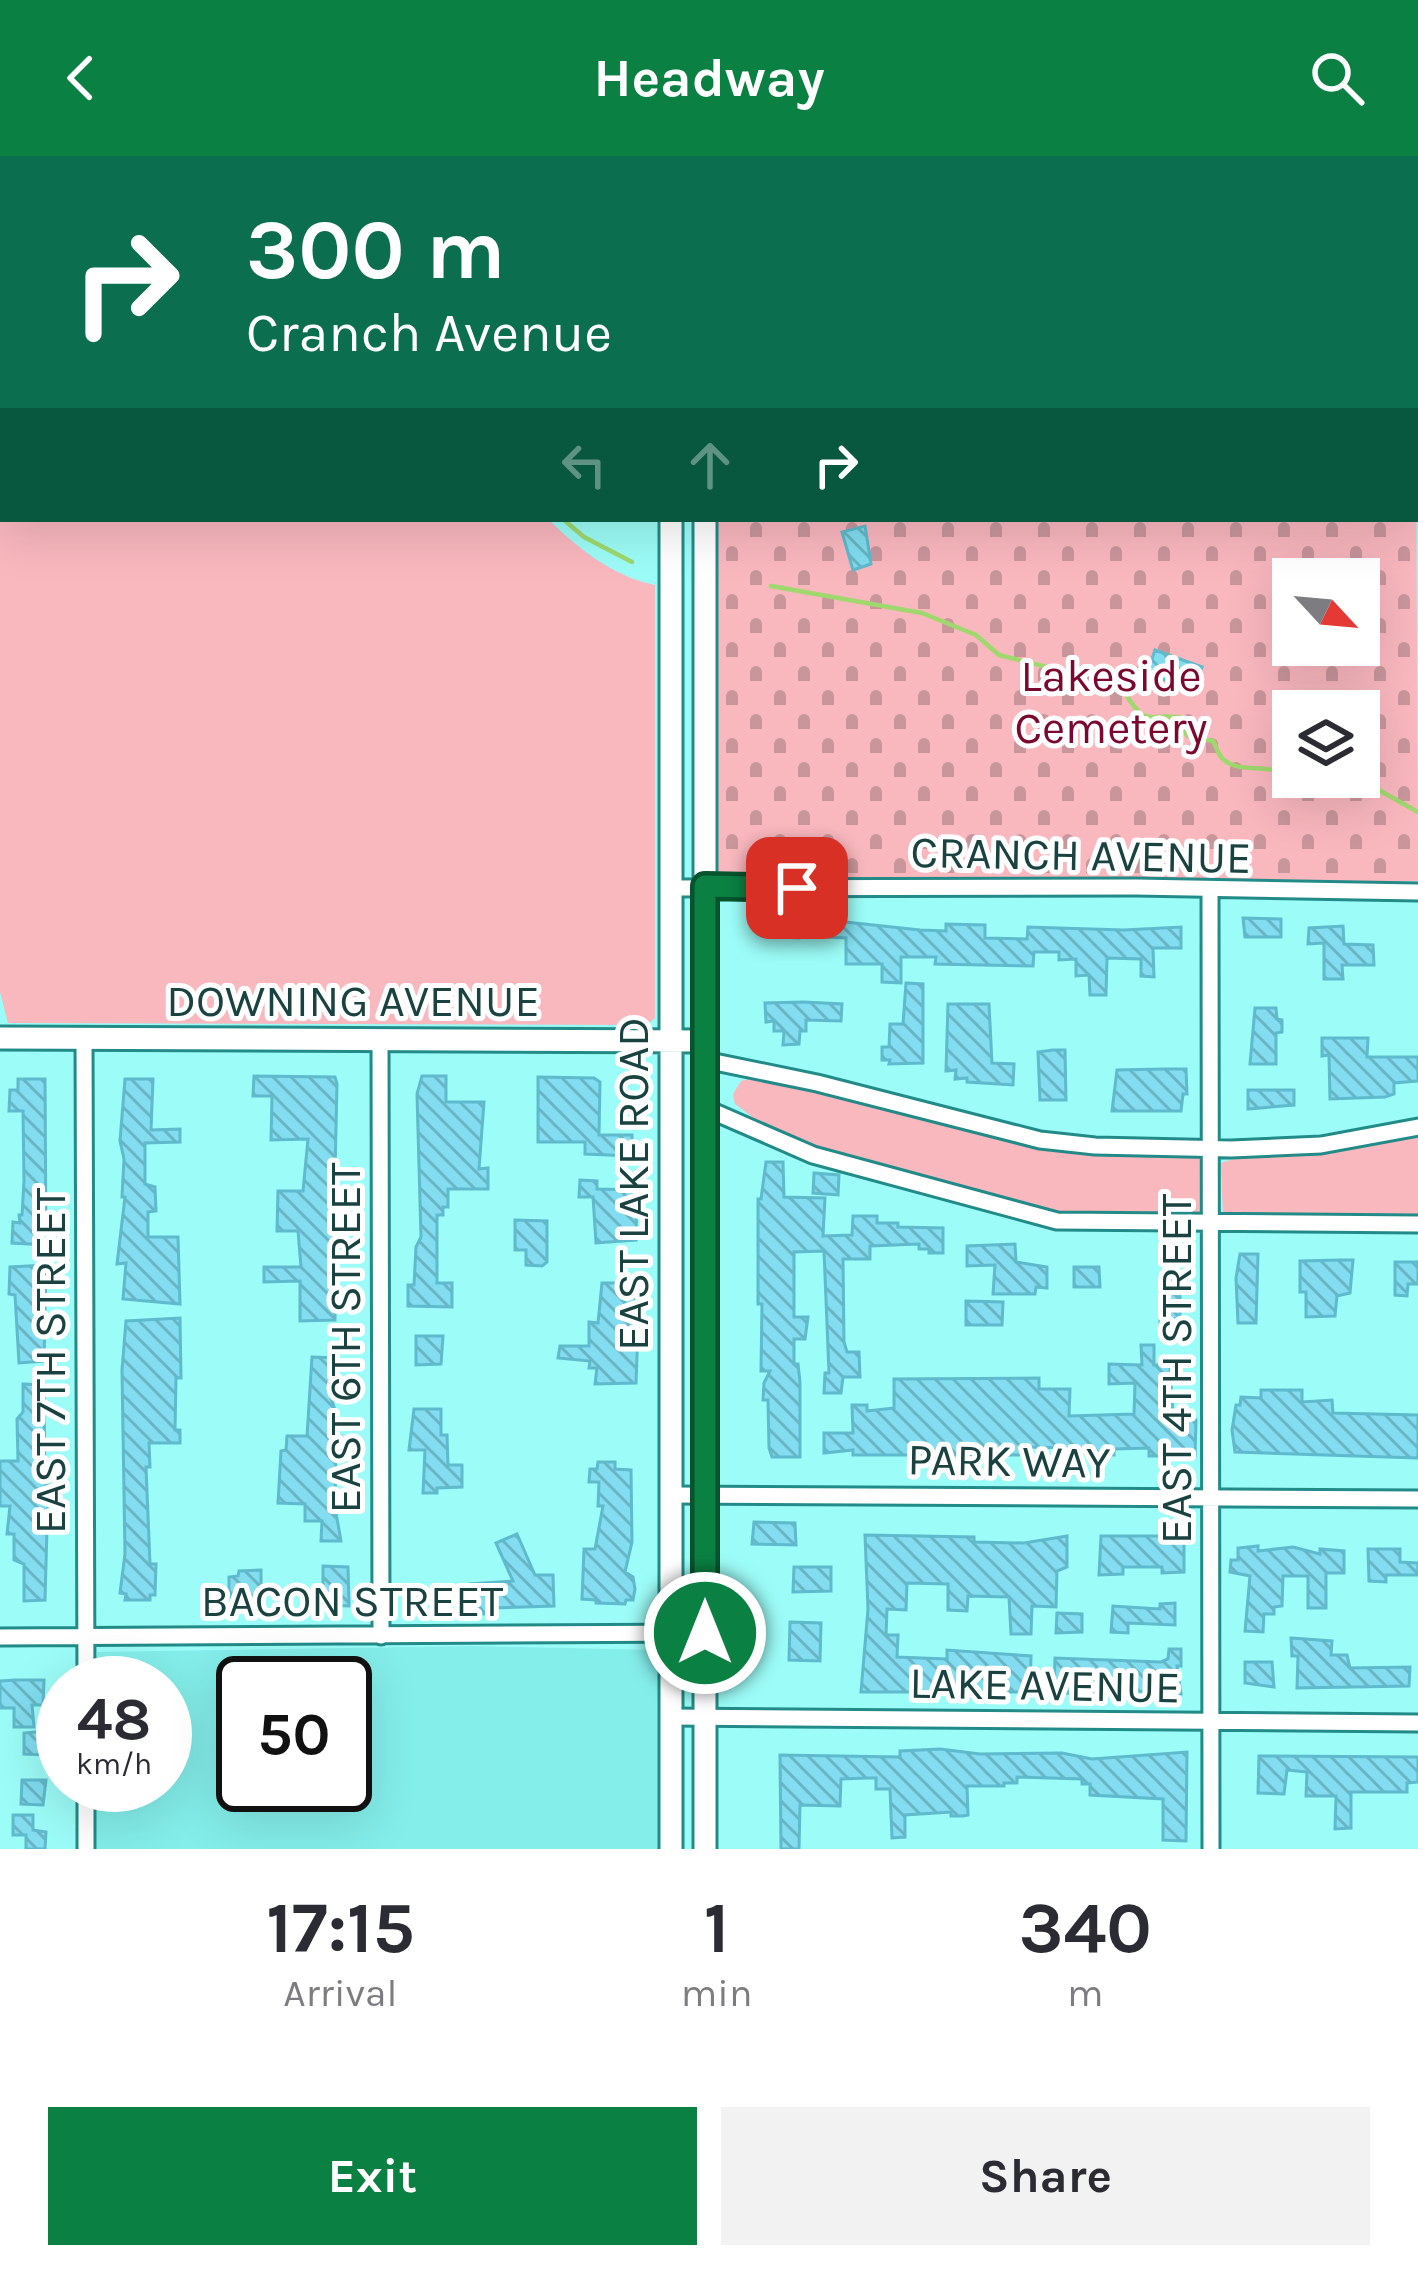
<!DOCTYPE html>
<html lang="en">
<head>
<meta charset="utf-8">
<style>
	body { margin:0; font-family:Karla,sans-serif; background:#f2f2f3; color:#2b2b33; height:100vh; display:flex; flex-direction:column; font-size:45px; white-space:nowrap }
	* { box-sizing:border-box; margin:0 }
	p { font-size:39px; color:#7c7c81 }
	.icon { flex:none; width:66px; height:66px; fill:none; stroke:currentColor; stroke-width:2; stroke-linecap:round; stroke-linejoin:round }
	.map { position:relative; height:1693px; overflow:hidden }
	.sheet { display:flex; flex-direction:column; background:#fff; flex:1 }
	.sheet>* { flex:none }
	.banner { position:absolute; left:0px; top:0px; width:1419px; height:366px; box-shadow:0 12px 48px #0002; background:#0b6e4f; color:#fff; overflow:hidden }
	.needle { width:78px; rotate:116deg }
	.fabs { position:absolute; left:1272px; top:402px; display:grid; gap:24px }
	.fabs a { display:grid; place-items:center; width:108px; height:108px; border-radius:0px; background:#fff; box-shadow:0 12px 48px #0002; font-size:60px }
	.speed { position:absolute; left:36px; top:1500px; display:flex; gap:24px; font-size:60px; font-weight:700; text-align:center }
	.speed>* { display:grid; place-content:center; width:156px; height:156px; border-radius:50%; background:#fff; box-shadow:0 12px 48px #0002; line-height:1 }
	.speed small { font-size:30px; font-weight:400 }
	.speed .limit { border:6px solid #111; border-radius:18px; background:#fff; color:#111 }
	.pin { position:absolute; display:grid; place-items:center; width:102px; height:102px; color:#fff; margin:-51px; border-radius:24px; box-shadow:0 6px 18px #0006 }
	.me { position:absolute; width:132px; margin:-66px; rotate:0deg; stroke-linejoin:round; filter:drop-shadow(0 0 9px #0008) }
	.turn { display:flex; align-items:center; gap:42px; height:252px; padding:0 48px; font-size:54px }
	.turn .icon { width:156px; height:156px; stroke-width:2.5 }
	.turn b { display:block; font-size:84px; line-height:102px }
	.lanes { display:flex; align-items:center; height:114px; padding:0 48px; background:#0003; justify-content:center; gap:60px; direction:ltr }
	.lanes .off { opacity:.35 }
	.eta { display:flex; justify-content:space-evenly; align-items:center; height:204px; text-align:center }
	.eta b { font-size:72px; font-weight:700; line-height:84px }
	.button { display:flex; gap:24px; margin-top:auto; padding:24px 48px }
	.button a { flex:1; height:138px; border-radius:0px; background:#0b8043; color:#fff; font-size:48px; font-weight:700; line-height:138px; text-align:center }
	.button a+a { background:#f2f2f3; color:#2b2b33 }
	header { display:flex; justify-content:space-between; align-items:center; height:156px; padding:0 48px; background:#0b8043; color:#fff; font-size:54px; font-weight:700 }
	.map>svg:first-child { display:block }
</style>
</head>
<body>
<header><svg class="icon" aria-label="back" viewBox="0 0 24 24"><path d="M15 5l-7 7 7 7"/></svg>Headway<svg class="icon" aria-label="search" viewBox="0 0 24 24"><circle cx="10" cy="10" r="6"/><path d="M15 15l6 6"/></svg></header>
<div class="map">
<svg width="1418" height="1693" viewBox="0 0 1418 1693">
	<defs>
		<pattern id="industrial-furrows" width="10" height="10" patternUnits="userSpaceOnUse" patternTransform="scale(3)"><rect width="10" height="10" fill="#84eeea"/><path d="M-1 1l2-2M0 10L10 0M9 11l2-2" fill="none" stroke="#71cdca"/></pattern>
		<pattern id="cemetery-stones" width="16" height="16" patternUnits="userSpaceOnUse" patternTransform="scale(3)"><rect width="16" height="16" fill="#f9b7be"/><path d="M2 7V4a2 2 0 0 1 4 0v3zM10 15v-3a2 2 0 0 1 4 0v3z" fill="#c9969c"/></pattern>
		<pattern id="building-back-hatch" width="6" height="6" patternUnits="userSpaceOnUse" patternTransform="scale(3)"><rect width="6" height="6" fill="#81ddef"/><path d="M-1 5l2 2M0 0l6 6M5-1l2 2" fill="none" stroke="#69b5c3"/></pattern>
	</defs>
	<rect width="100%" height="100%" fill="#9cfcf7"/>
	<path fill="#84eeea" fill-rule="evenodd" d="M467 1490 659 1494 663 1693H95L94 1629H165V1527H94L97 1496ZM243 1527H345V1629H243Z"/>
	<path fill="url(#industrial-furrows)" d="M714 0H1418V259L1416 3Z"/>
	<path fill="#f9b7be" d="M0 281H3V363H548C579 393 612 420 655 429V862L647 869 8 867 0 836Z
		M753 922 1055 994 1202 1000V1055L1195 1061 1099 1064 1038 1055 782 983 735 948 733 938 741 925Z
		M1418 979V1061L1223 1063 1221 1007 1239 1001 1334 995Z"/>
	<path fill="url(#cemetery-stones)" fill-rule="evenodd" d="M1416 259 1418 725C1190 734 960 724 731 720L717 716 715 363H1416ZM1293 423H1359V489H1293ZM1293 555H1359V621H1293Z"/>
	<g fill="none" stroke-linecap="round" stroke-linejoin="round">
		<path stroke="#9fd86d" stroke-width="4.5" d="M0 272H3
			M563 363 584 381 632 406
			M771 430 922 457 976 479 999 499 1055 513 1071 529 1083 534 1122 533C1150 576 1144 555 1184 562L1182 574 1188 580 1213 585C1217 591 1218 600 1224 604 1244 620 1272 603 1292 625L1303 621
			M1309 621 1368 628 1418 656"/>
	</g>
	<path fill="url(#building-back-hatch)" stroke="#5ebacc" stroke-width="3" d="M865 370 871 408 853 414 842 376Z
		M1155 494 1202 511 1194 535 1147 517Z
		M773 759H804V773L799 774V782L767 780 766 760Z
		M1243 762 1281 763V781H1245Z
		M827 764 920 774 946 775V768L985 769V782L1027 783 1028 771 1124 774 1181 771V792H1153L1154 821 1141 820V803L1107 802 1106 839H1090L1089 819 1076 820V803L1059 804V796H1034L1033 810 935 808 936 801H901V827L882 826V808H846V782L828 781Z
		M1343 770 1344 788 1373 789 1374 809H1342L1343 823H1324V787L1308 788 1309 772Z
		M906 827 923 828V907L889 908 890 904H882V891H889L890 868H903Z
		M804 846 842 848 841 865 806 864V875H800L799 888 783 889 784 875H774V865L766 866 765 847Z
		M948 848H989L992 907 1014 908 1013 929 967 926V922L955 923 956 914 946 915Z
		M1255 852H1276L1277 863 1282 864V876L1276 877V908H1250Z
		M1322 882H1368L1367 901H1418V925L1394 927V938L1385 941 1330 943 1329 899 1322 900Z
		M1053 894H1065L1066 944H1040L1038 896Z
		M1165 913H1186L1187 938H1183L1181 955H1112L1117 914Z
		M254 920 335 921 337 928 335 1016H339L330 1140 335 1147V1164L300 1165V1125L264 1126V1111H301L298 1075H277L278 1035H303L308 983 271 984 272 940H253Z
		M422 920H446V946H484L479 1013 488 1012V1033H448V1051H443V1059H437V1127H452V1151L408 1150V1129H414L416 1091 421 1081 417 938Z
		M538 921 594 922 600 926 599 979H632V1000L585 998V986H538Z
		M18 923H45L46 1089 12 1087 13 1066 20 1067 19 1059H22L24 1025 23 955H9L10 934H18Z
		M125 923H153L151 974 180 973V986L145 987V1028L155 1031 156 1055 148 1056V1081H178L180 1148 123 1143 126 1107 117 1108 125 1041H122L124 1003 120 985Z
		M1248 934H1294V949L1248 953Z
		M766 1006H783L784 1041 825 1042 823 1080 852 1079 853 1060H877V1067H898V1071L943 1072V1097H929V1093H919V1088L870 1090V1103H843L844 1186 847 1196H859L860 1221H843L841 1237H824L825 1217H829L824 1095 794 1096V1161H808L805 1183H794V1208H798L800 1226V1301H772L769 1292 768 1244H763L764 1227 770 1215H761L762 1148H758V1043H761Z
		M814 1017 839 1019 838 1039 813 1037Z
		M580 1024 597 1025V1033L637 1034 636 1084 596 1087 593 1041H579Z
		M515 1064 547 1065V1106L542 1110 526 1109V1094H515Z
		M1015 1088 1016 1106 1047 1111V1132L1036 1131 1035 1138H993L995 1109 967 1110V1090Z
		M1240 1098H1258L1256 1167H1238L1236 1122Z
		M1341 1104H1353L1350 1137 1337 1140 1335 1160 1306 1161V1136H1300V1105Z
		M1395 1106H1418V1128H1408L1407 1140 1395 1139Z
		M46 1109 44 1205 19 1207 15 1139 9 1138 10 1111Z
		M1074 1111H1099L1100 1131H1074Z
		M1160 1120H1180V1163H1174L1171 1180H1160Z
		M602 1127H637L633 1166H637L638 1174 636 1227 595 1228 597 1212H589L590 1205 558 1202 560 1190H589V1166L598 1167Z
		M966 1145 1003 1146 1002 1169H966Z
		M180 1162 181 1222H176L175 1274H180V1287H149L150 1311H146L150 1408H156L155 1439H150V1444H125L126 1438 120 1437 125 1398 122 1214 126 1165Z
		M416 1180H443L441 1208 416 1209Z
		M1141 1189H1154V1209H1170L1173 1260H1193L1196 1264 1195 1300H1149V1292L1114 1293V1299L1067 1298V1292L1028 1291 1027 1299H853V1294L824 1297V1277H853L852 1249H867V1255L894 1252V1223L1039 1222V1233H1070L1069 1260 1134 1258 1135 1227 1109 1228V1208L1142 1209Z
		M312 1201 337 1202V1217H332L331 1242 337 1260 336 1280H341V1300H336L335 1351 341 1385H321L322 1365H305V1348L278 1347 281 1295 286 1294 287 1280H307Z
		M23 1228 44 1229 45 1329H48V1336L45 1444 24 1445V1408L14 1404V1378H7L10 1350H0V1305H18L17 1263 23 1256Z
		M1261 1234H1302V1246L1332 1244 1333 1257 1418 1259V1302L1235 1296 1232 1274 1236 1249H1240L1241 1241 1261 1242Z
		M414 1253H441V1279H447L448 1309H462V1331L437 1332V1337H423L425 1294H409Z
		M598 1306H615V1313L631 1314 632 1386 625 1416 633 1421 635 1433 633 1444H626L625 1448 596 1447V1444L582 1443 584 1393H595L603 1350H598L599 1326H589L590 1313H597Z
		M754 1366 795 1367 796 1389 752 1388Z
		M517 1378 535 1419H553L554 1450 491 1452V1458H476L477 1448H468L470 1428 513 1425 496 1387Z
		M865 1379 974 1381V1386L1024 1387 1067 1380V1411L1057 1415 1056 1451 1032 1450 1031 1478H1011L1009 1441 968 1440 967 1455 948 1454V1428L907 1427 906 1454 887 1453 886 1479H898L897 1501 947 1503V1494L1031 1500 1030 1536H861L868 1453Z
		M1101 1380H1184V1416L1162 1417V1411H1123V1418L1099 1419Z
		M1258 1390V1395L1293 1391 1320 1398V1393L1344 1395V1417H1326V1452H1308V1420H1283L1282 1450 1274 1451V1458H1264L1263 1476 1245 1475 1250 1420 1230 1416 1231 1404H1238V1392Z
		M1368 1393H1400V1406L1418 1407V1419H1386V1426L1369 1425Z
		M323 1410 348 1411 349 1450 323 1449Z
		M794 1411H831V1435L793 1436Z
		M261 1414V1442L229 1441V1421L238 1420 239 1415Z
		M1175 1447V1469L1128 1467V1477L1111 1476 1113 1450 1160 1453V1448Z
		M1057 1457 1082 1458V1476L1056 1477Z
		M790 1466 821 1467 820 1505 789 1504Z
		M1291 1482 1332 1485 1331 1499H1347L1350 1512 1410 1511 1409 1530 1297 1532 1298 1500H1292Z
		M1169 1493H1181V1510H1177L1181 1538 1121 1534V1538L1054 1537 1055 1502 1161 1506 1168 1503Z
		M1245 1506H1272L1274 1531 1245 1527Z
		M16 1524H44L43 1549H32L34 1571H14V1552H0V1525Z
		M46 1575V1599L24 1598V1577Z
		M940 1593 980 1598 1062 1597 1092 1603 1187 1596 1186 1685 1163 1684V1643L1090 1639V1628H1082V1623L1017 1621V1627H1004V1630H967L968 1659 963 1660H951V1656L905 1659V1681L892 1682 890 1633H876V1622H868L841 1623 840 1650 800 1649 799 1693H781L780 1599 900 1601V1595Z
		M1259 1600 1418 1601V1626L1407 1627V1636H1351V1672L1335 1673 1336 1640H1306L1307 1616 1287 1614 1284 1638 1258 1637Z
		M22 1624H46L43 1649 21 1648Z
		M13 1659H33V1674L46 1676 45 1693H26V1679H13Z"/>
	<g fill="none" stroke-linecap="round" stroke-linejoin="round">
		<defs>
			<path id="street" d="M671 732 1136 731 1418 736
				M1210 733 1211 1693
				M84 883 86 1527
				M380 883 381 1480
				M705 904 817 927 1040 984 1095 990 1231 993 1321 989 1418 971
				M705 952 813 999 1057 1065 1418 1068
				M671 1339 1418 1343
				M0 1481 705 1477
				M671 1561 1418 1567
				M86 1629V1693"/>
			<path id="secondary" d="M671 0V3
				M705 0V3
				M671 363V1693
				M705 363V1693
				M0 882 705 885"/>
		</defs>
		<use href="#street" stroke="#228b88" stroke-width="21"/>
		<use href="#secondary" stroke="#228b88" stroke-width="27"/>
		<use href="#street" stroke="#fff" stroke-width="15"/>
		<use href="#secondary" stroke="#fff" stroke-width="21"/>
		<path stroke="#5ea4a1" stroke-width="4.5" stroke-dasharray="21 21" stroke-linecap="butt" d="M1416 207H1418
			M1416 226H1418
			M0 233H3"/>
	</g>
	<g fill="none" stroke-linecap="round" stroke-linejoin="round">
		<defs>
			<path id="route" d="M705 1477V730L797 732"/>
		</defs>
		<use href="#route" stroke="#07532c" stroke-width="30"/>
		<use href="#route" stroke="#0b8043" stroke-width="21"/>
	</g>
	<g text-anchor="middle" stroke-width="10" stroke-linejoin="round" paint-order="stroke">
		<g font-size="45" fill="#7b092d" stroke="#fff">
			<text x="1111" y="535">Lakeside<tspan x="1111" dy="52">Cemetery</tspan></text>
		</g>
		<g font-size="45" fill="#194240" stroke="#fff">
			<text transform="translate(1081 698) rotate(1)" y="16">CRANCH AVENUE</text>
			<text x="353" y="860">DOWNING AVENUE</text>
			<text transform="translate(632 1028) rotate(-90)" y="16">EAST LAKE ROAD</text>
			<text transform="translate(344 1182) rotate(-90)" y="16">EAST 6TH STREET</text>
			<text transform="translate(49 1205) rotate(-90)" y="16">EAST 7TH STREET</text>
			<text transform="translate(1175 1213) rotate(-90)" y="16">EAST 4TH STREET</text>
			<text transform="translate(1009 1304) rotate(1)" y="16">PARK WAY</text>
			<text x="352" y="1460">BACON STREET</text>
			<text transform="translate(1045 1528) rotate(1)" y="16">LAKE AVENUE</text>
		</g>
	</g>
</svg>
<div class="fabs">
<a><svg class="needle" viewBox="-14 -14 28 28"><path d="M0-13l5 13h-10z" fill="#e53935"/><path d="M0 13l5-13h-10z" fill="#7c7c81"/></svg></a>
<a><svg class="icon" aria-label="layers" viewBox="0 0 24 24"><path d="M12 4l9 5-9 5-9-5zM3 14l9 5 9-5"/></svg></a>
</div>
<div class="speed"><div>48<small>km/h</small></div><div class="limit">50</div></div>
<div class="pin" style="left:797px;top:732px;background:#d93025"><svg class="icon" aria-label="arrive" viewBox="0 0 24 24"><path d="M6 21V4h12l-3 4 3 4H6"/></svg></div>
<svg class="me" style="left:705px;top:1477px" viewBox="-20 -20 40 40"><circle r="17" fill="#0b8043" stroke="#fff" stroke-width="3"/><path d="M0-11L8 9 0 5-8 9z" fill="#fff"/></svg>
<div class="banner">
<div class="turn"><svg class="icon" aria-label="right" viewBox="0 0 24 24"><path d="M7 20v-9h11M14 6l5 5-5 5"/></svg><div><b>300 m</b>Cranch Avenue</div></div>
<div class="lanes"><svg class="icon off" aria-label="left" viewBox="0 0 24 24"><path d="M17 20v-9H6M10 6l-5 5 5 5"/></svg><svg class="icon off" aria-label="ahead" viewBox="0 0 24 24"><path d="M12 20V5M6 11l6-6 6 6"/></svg><svg class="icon" aria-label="right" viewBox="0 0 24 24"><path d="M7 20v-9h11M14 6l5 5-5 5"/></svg></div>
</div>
</div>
<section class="sheet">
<div class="eta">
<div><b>17:15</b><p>Arrival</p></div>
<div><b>1</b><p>min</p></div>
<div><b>340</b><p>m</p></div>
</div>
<div class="button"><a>Exit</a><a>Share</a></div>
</section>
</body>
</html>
